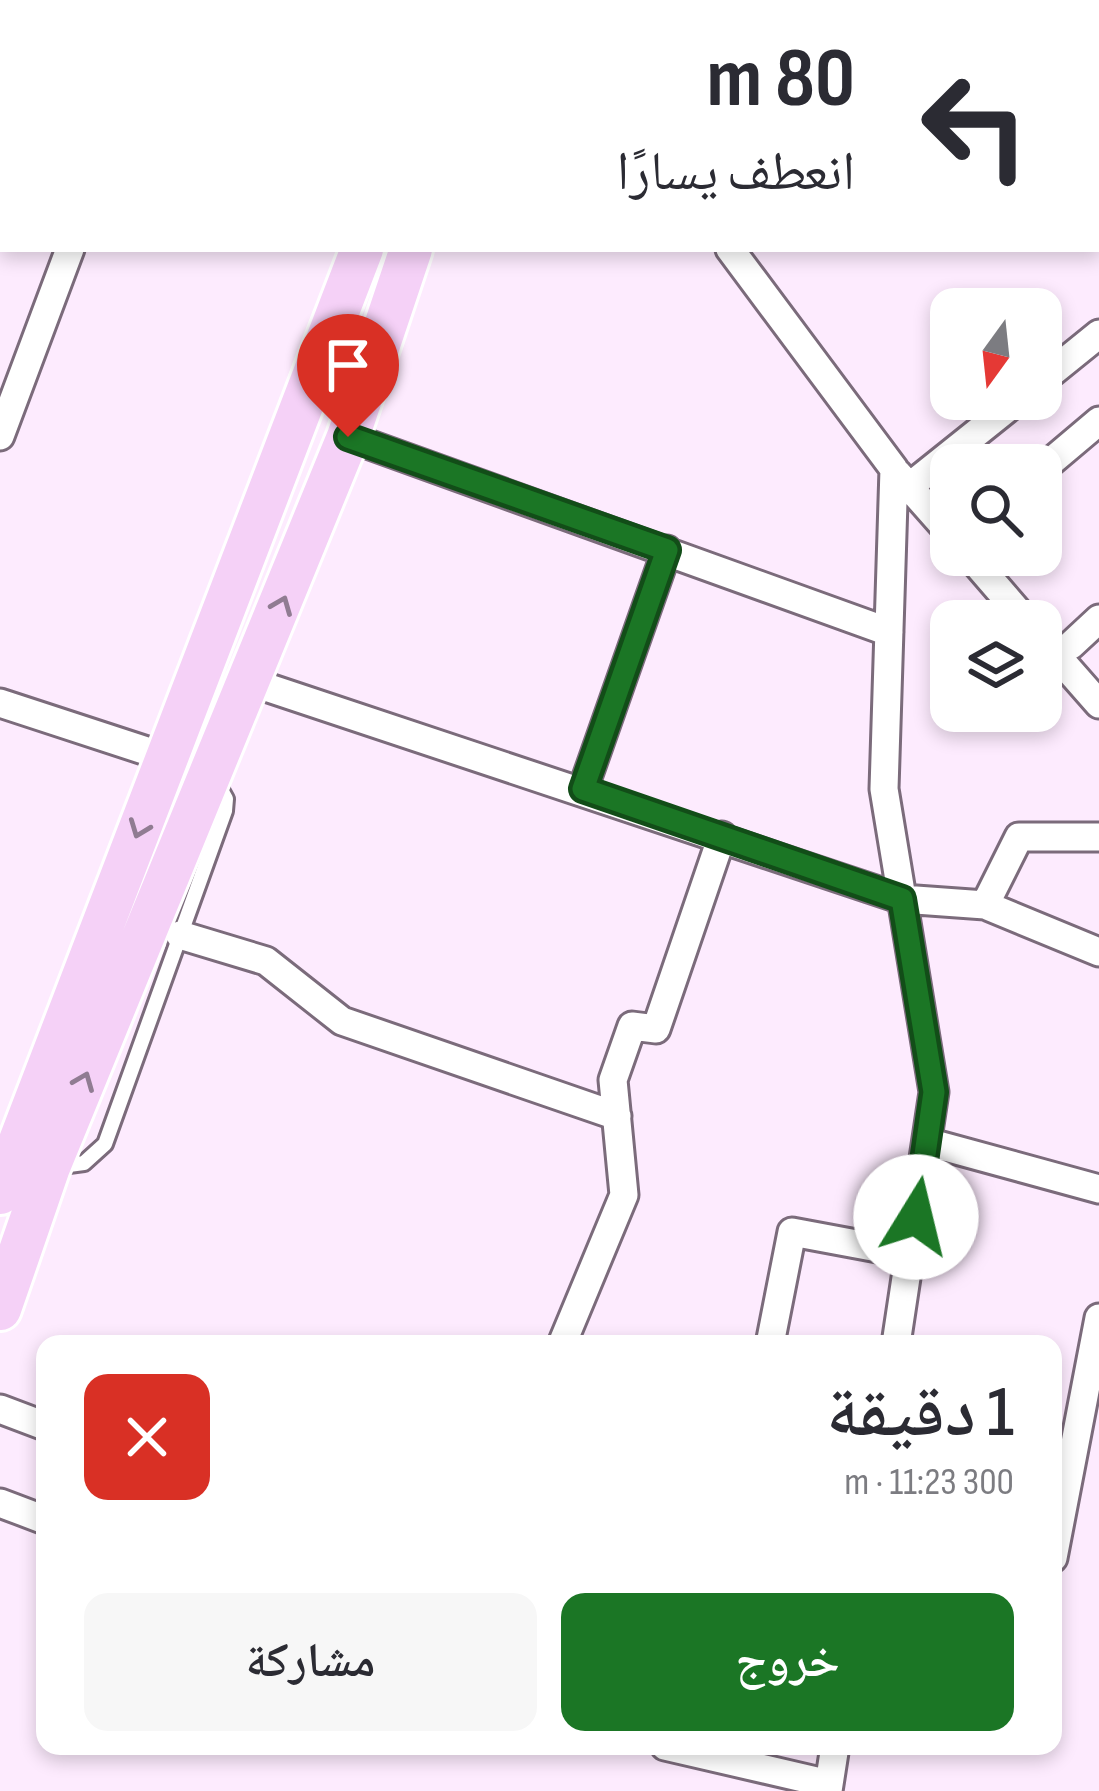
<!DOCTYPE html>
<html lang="ar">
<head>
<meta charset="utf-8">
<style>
	body { margin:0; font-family:"Sofia Sans Condensed","Noto Naskh Arabic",sans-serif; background:#f7f7f7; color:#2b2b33; direction:rtl; height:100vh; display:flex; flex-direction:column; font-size:45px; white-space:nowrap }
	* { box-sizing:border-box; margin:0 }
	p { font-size:39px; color:#7c7c81 }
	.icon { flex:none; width:66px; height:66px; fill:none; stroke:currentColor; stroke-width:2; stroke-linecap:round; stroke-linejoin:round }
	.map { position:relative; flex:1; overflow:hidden; direction:ltr }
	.side { position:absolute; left:36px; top:1335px; width:1026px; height:420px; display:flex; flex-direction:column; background:#fff; border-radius:24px; box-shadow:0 6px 18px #0003; direction:rtl }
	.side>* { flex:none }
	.hud { position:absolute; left:0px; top:0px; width:1101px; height:252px; box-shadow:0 6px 18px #0003; direction:rtl; background:#fff; color:#2b2b33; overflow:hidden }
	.needle { width:78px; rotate:195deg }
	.fabs { position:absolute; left:930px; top:288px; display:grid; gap:24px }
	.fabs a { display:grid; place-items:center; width:132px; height:132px; border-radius:24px; background:#fff; box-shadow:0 6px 18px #0003; font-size:60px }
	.pin { position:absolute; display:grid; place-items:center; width:102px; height:102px; color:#fff; margin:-123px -51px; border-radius:50% 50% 50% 0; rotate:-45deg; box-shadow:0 0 12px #0007 }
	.pin .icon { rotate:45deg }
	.me { position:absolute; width:132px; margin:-66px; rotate:9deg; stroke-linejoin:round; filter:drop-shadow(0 0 9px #0008) }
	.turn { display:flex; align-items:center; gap:42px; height:252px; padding:0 48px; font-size:54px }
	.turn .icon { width:156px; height:156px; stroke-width:2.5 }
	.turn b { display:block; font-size:84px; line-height:102px }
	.round { display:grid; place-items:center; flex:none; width:126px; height:126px; border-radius:24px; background:#f7f7f7 }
	.headline { display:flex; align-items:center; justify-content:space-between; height:204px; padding:0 48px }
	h1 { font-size:72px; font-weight:600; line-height:90px }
	.primary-button { display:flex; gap:24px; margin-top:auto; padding:24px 48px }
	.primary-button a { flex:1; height:138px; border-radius:24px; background:#1b7625; color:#fff; font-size:48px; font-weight:600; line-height:138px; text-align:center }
	.primary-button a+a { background:#f7f7f7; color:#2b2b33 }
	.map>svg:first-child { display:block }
</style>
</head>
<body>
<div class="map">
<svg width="1099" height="1791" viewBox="0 0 1099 1791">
	<rect width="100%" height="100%" fill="#fdebfe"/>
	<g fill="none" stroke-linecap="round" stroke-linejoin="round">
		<defs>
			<path id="lane" d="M54 1167 84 1163 105 1144 225 811 226 799 216 781"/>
			<path id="street" d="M100 0 109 3
				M653 0V3
				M730 249 894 469 884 789 934 1092 896 1344
				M1041 381 1099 334
				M0 436 70 249
				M348 437 889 632
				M1041 470 1099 421
				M897 473 951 534
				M909 487 1019 399
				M969 555 1026 621
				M1041 638 1099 704
				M1071 645 1099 619
				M251 682 902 899 985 905 1099 952
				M0 703 211 772
				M583 789 667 550
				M985 905 1019 837H1099
				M180 935 266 961 342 1021 617 1116
				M927 1142 1099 1189
				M562 1344 624 1195 613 1080 632 1026 656 1029 722 836
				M770 1344 792 1232 910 1254
				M0 1409 45 1426
				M0 1503 45 1520
				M1053 1558 1099 1318
				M665 1746 829 1784
				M828 1791 835 1746"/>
			<path id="primary" d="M458 3 459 0
				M501 3 502 0
				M0 1193 362 249
				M0 1309 49 1167 348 437 411 249"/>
		</defs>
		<use href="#lane" stroke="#7b6b7b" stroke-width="20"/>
		<use href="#street" stroke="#7b6b7b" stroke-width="33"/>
		<use href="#primary" stroke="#fff" stroke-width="48"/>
		<use href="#lane" stroke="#fff" stroke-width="14"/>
		<use href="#street" stroke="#fff" stroke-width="27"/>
		<use href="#primary" stroke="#f5d1f7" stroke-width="42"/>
	</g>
	<defs><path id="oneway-chevron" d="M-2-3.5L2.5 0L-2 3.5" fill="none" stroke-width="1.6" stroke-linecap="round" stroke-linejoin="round" transform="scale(3)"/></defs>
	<g stroke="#907c92">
		<use href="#oneway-chevron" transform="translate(282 605) rotate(-68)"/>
		<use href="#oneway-chevron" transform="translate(139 829) rotate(111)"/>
		<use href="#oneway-chevron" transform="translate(84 1081) rotate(-68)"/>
	</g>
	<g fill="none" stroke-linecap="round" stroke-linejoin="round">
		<defs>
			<path id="route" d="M348 437 667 550 583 789 902 899 934 1092 916 1217"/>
		</defs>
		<use href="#route" stroke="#124d18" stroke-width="30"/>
		<use href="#route" stroke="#1b7625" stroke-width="21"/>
	</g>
</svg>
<div class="fabs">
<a><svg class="needle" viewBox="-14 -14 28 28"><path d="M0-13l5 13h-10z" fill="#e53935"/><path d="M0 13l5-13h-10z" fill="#7c7c81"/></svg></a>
<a><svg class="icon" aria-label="search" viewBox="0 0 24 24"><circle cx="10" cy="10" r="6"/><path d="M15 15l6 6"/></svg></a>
<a><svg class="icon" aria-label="layers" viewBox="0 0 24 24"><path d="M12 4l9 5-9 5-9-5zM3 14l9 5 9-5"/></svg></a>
</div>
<div class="pin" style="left:348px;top:437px;background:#d93025"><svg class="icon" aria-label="arrive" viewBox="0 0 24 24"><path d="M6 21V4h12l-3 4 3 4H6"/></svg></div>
<svg class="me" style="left:916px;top:1217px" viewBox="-20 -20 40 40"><circle r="19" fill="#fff"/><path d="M0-13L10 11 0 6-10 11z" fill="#1b7625"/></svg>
<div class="hud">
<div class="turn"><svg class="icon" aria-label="left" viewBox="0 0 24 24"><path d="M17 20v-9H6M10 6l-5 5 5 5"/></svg><div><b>80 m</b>انعطف يسارًا</div></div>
</div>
<section class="side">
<div class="headline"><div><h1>1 دقيقة</h1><p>300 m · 11:23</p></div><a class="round" style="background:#d93025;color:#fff"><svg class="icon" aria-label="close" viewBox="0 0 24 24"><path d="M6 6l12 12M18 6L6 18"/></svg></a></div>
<div class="primary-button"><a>خروج</a><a>مشاركة</a></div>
</section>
</div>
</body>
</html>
